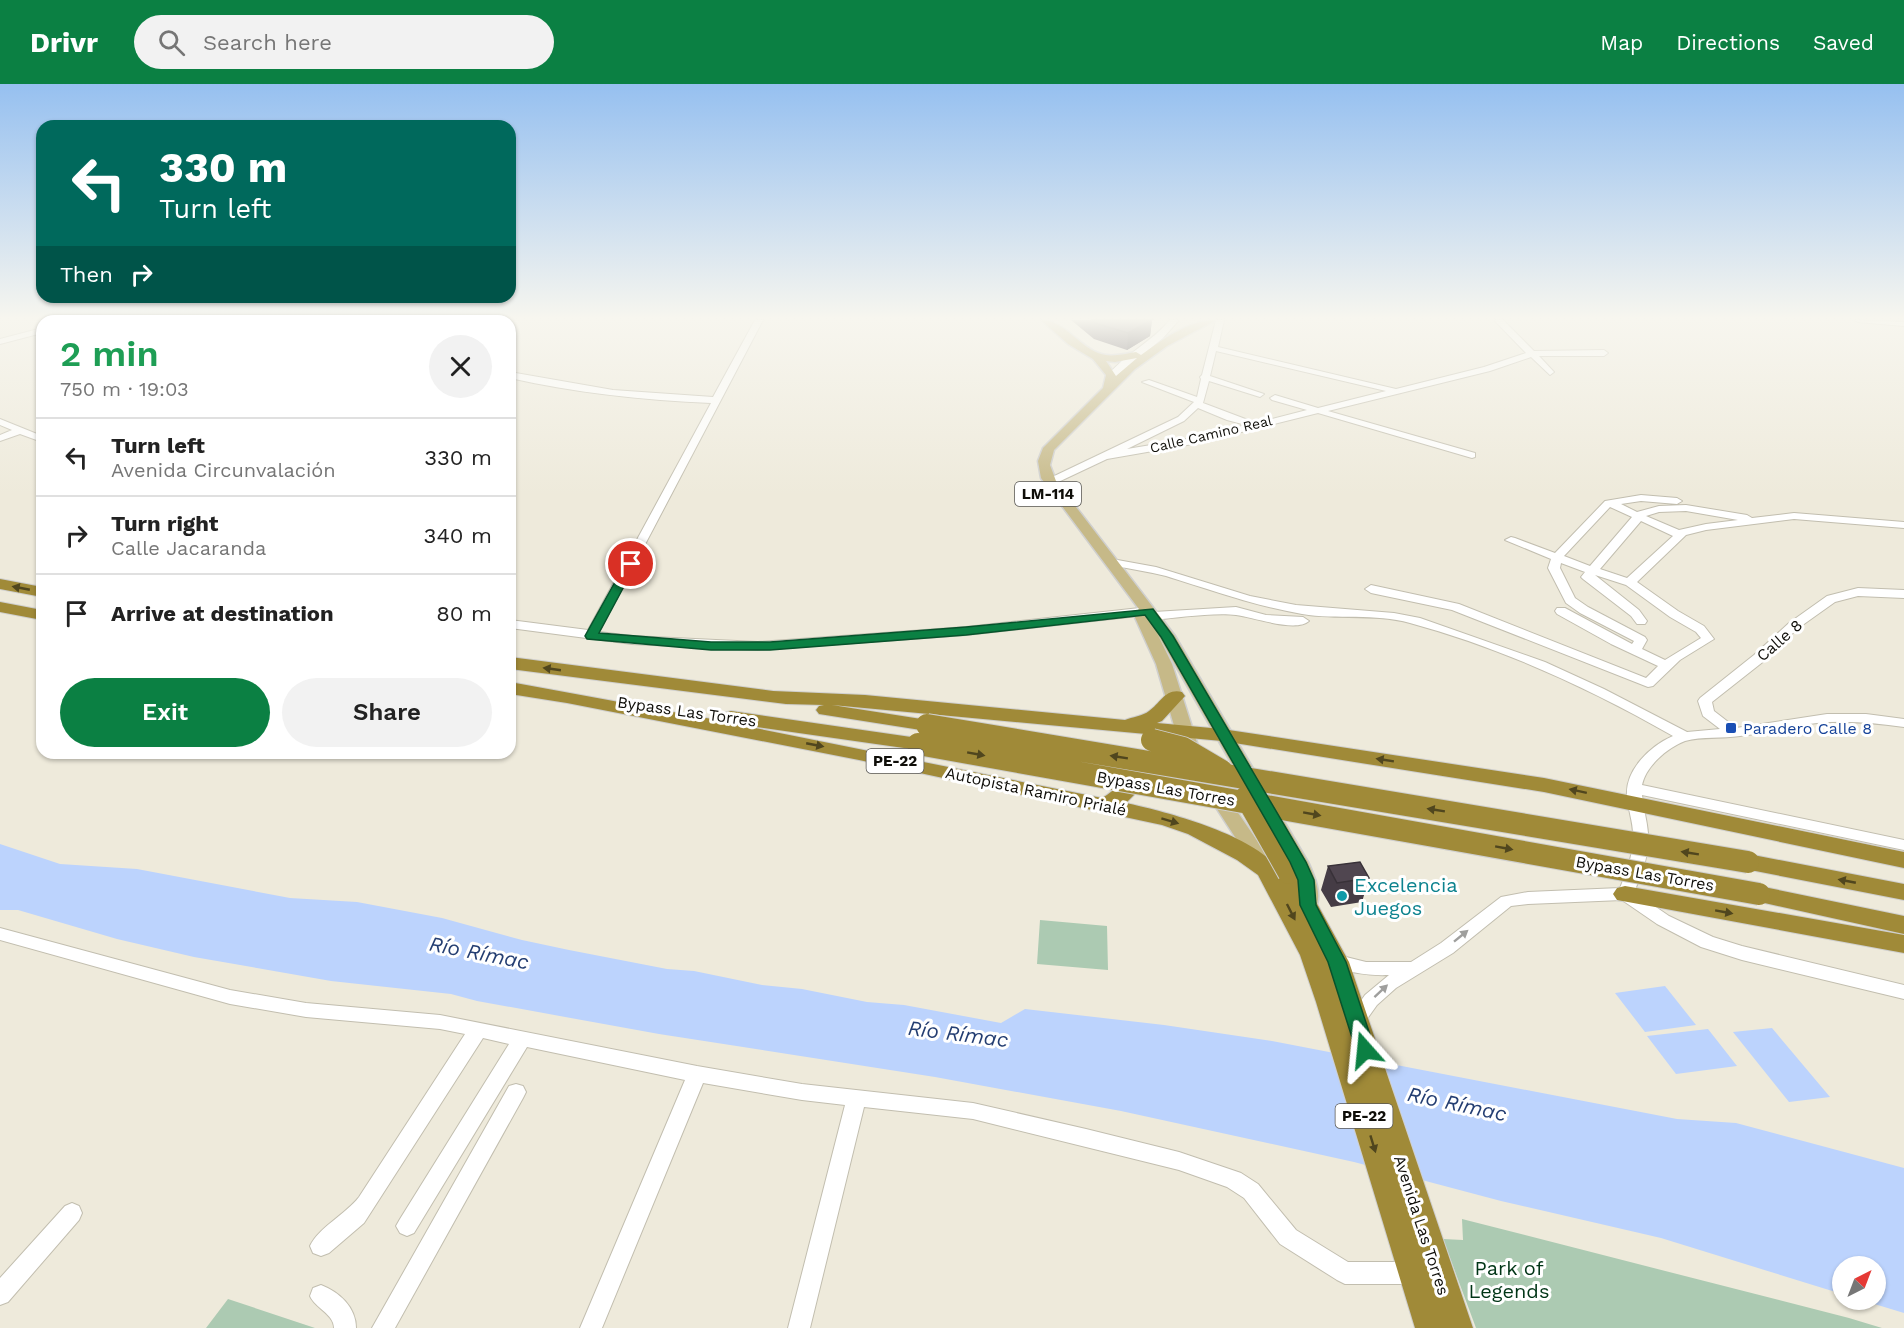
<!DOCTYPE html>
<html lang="en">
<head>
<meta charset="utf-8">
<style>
	body { margin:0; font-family:"Work Sans",sans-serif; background:#f2f2f2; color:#222; height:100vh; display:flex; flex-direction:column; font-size:22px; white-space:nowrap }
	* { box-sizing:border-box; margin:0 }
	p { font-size:20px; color:#767676 }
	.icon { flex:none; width:33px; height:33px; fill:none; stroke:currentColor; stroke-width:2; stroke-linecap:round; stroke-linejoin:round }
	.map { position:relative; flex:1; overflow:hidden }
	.panel { position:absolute; left:36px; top:231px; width:480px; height:444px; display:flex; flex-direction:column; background:#fff; border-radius:18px; box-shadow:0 2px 4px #0004 }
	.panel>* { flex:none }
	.top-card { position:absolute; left:36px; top:36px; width:480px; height:183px; border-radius:18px; box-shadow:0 2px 4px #0004; background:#00695c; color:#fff; overflow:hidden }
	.needle { width:39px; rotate:42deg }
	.buttons { position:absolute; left:1832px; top:1172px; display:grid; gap:12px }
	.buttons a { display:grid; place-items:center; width:54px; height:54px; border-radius:50%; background:#fff; box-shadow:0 2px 4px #0004; font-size:30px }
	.pin { position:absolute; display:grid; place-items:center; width:51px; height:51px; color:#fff; margin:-26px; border:3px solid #fff; border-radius:50%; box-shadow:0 2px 6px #0007 }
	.me { position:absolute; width:66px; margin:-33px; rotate:342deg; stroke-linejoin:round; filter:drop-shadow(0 0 4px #0008) }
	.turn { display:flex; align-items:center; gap:21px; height:126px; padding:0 24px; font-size:27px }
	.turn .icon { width:78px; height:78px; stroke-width:2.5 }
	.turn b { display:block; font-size:42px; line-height:51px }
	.then { display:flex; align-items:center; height:57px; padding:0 24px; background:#0003; gap:12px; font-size:22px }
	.round { display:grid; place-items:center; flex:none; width:63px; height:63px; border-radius:32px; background:#f2f2f2 }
	.overview { display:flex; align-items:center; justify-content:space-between; height:102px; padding:0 24px }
	h1 { font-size:36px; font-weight:600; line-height:45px; color:#1e9e55 }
	.action { display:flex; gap:12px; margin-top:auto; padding:12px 24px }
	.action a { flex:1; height:69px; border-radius:36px; background:#0b8043; color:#fff; font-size:24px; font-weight:600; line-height:69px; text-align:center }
	.action a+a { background:#f2f2f2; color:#222 }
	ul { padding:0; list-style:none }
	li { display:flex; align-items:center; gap:18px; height:78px; padding:0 24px; border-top:2px solid #e0e0e0 }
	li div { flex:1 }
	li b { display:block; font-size:22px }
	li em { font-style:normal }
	header { display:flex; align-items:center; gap:36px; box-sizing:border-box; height:84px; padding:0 30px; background:#0b8043; color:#fff }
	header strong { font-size:28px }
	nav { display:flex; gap:33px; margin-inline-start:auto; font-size:21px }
	.search { width:420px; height:54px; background:#f2f2f2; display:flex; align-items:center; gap:15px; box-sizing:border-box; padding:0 21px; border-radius:33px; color:#767676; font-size:22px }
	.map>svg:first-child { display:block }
</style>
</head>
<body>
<header>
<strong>Drivr</strong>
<div class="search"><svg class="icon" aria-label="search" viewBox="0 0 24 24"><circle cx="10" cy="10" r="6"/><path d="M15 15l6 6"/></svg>Search here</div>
<nav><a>Map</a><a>Directions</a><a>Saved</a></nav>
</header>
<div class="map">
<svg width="1904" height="1244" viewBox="0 0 1904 1244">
	<rect width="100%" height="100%" fill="#eeeadb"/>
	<path fill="#accab2" d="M1040 836 1107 842 1108 886 1037 880Z
		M1462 1135 1849 1234 1882 1244H1476L1443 1155 1463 1156Z
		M228 1215 315 1244H206Z"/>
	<path fill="#bcd3fd" d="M0 760 60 780 137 785 290 814 357 818 442 834 522 856 569 866 667 885 694 887 762 901 802 905 867 918 904 921 1001 939 1025 925 1164 941 1272 957 1677 1035 1736 1039 1904 1084V1229L1858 1215H1875V1182H1842V1210L1661 1154 1501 1117 1354 1078 1121 1027 935 993 659 950 477 917 451 910 331 897 194 873 117 855 18 826H0Z
		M1665 902 1696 941 1645 948 1615 909Z
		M1772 944 1830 1013 1789 1018 1733 948Z
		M1708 945 1737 982 1676 990 1647 952Z"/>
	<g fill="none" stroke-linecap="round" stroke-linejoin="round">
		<defs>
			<path id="minor" d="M68 236H78L68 237Z
				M307 236H317V237H308Z
				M755 236H763L599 548 632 552 758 558 966 543 1149 523 1153 524 1154 528 1236 523 1266 531 1303 533 1309 537C1296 549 1253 533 1236 531 1215 528 1175 534 1152 536L1148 535 1147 531 966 551 758 566 632 560 510 544V536L588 546 711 319C643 316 576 309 510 294V288L613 306 713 313Z
				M1170 236H1179L1163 254 1114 294H1108L1107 292C1125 270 1152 258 1170 236Z
				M1216 236H1224L1218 263 1396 305 1484 283 1526 269 1494 236H1503L1534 267 1604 266 1608 269 1604 272H1539L1554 288 1550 291 1531 273 1490 287 1328 327 1475 369V373L1472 374 1318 329 1193 360 1107 375 1054 400H1046V396L1178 333 1194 318 1142 298 1149 296 1197 313 1201 295 1200 293 1202 291ZM1216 267 1386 307 1318 324 1275 311 1270 314 1272 316 1307 326 1256 339 1203 319 1209 297 1260 313 1264 310 1210 292ZM1198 324 1227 336 1246 341 1193 354 1127 365 1184 337Z
				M1854 236 1904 238V242L1858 238Z
				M42 244V249L0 260V255Z
				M0 335 42 352V358L20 350 0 357V351L12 346 0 341Z
				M1641 411 1677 414 1682 417 1677 420 1641 417 1621 420 1637 428 1659 422 1686 421 1747 431 1752 434 1794 429 1904 438V444L1794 435 1706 446 1686 451 1637 498 1678 527 1704 542 1714 555 1680 576 1653 602 1648 603 1452 526 1371 509 1365 505 1371 501 1459 520 1646 594 1658 582 1611 560 1557 530 1555 527 1557 524H1565L1632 560 1634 557 1580 529 1566 519 1548 484 1551 475 1505 456 1511 453 1515 454 1555 469 1605 417ZM1610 423 1632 433 1590 482 1564 472ZM1686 427 1738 436 1706 440 1679 446 1646 432 1659 428ZM1641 437 1673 452 1627 494 1600 485ZM1561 479 1585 488 1581 493 1583 495 1631 532 1637 540H1645L1647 537 1639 526 1595 491 1626 501 1670 533 1696 548 1701 554 1665 576 1642 565 1647 556 1645 553 1588 523 1575 514 1560 484Z
				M1112 475 1156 483 1250 512 1296 521 1394 529 1420 534 1545 578 1604 605 1687 648 1720 645 1703 632 1698 617 1700 614 1754 571 1789 539 1827 512 1858 504 1904 506V514L1858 512 1835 518 1797 545 1764 577 1712 618 1714 627 1736 644 1827 630H1866L1904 635V643C1875 639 1846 636 1817 639 1791 642 1766 649 1740 652 1723 655 1702 652 1685 657 1667 664 1646 682 1642 701L1904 756V766L1642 711C1643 724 1647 736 1648 749 1650 769 1642 790 1634 808L1669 832 1713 853 1742 862 1904 901V915L1742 876 1701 863 1657 840 1622 816 1528 820 1511 822 1453 869 1396 904 1377 921 1362 942 1356 944 1350 942 1347 937 1365 911 1389 891C1367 892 1349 888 1328 882L1325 877 1328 872 1334 870 1366 878H1411L1441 859 1501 813 1528 808 1620 804C1626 789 1633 772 1633 754 1634 740 1628 726 1627 712 1625 686 1650 662 1673 652 1591 605 1502 564 1410 539 1375 529 1337 536 1302 530 1255 522 1211 506 1166 492 1147 487 1127 485 1108 480V476Z
				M0 844 230 906 306 919 440 931 697 982 802 1000 973 1019 1086 1045 1179 1068 1241 1089 1258 1100 1296 1146 1348 1178H1412L1420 1182 1423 1189 1420 1196 1412 1200H1345L1337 1196 1280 1160 1244 1114 1227 1103 1179 1086 973 1035 864 1023 810 1244H788L845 1021 802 1016 703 999 602 1244H580L685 996 527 963 414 1149 407 1152 400 1149 396 1142 400 1135 509 960 483 954 364 1139 329 1169 321 1172 313 1169 310 1162C318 1144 346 1130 359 1113L465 950 440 945 306 933 230 920 0 856Z
				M516 1000 523 1002 526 1008 523 1014 395 1244H372L509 1002Z
				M72 1119 79 1122 82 1129 79 1136 8 1218 0 1221V1194L65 1122Z
				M321 1201C339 1208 356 1223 356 1244H334C334 1230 315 1224 310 1212L313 1204Z"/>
			<path id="major" d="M1041 236C1063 236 1078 261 1098 269 1110 274 1124 270 1136 268L1141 271C1162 256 1189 236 1216 236L1167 262 1135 285 1054 366 1050 381 1056 397 1175 552 1308 778C1314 791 1323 811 1315 825L1308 827 1301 825 1298 820 1296 796 1288 778 1157 549 1172 580 1198 662 1195 666H1183L1180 662 1156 580 1133 529 1139 525 1041 394 1038 377 1043 364 1103 304 1106 291 1093 275 1068 260ZM1137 274 1116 292 1106 277 1115 278Z
				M1215 702 1221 704 1269 774 1272 779 1269 784 1262 786 1255 784 1206 708 1209 704Z"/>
			<path id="highway" d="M0 495 42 503V513L0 505Z
				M0 518 42 526V536L0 528Z
				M510 573 773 607 865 611 1125 636C1132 633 1143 632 1149 627 1161 619 1165 604 1182 608L1185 612 1162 637 1157 639 1222 645 1544 694 1904 768V784L1544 708 1222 657 832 621 934 637 937 641 934 645 927 647 819 630 816 626 819 622 824 621 786 620 510 585Z
				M510 598 728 638 721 633 724 629 731 627 918 654 925 656 928 660 925 664 918 666 735 640 1102 714C1125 703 1143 660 1170 667L1173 672 1126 719C1164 727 1259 752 1279 787L1281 783 1289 781 1297 783 1349 878 1473 1244H1415L1316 918 1300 871 1258 791 1237 776 1188 750 1162 741 859 676 567 619 510 610Z
				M1748 770 1904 800V816L1740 784 1737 778 1740 772Z
				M1625 802 1904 851V869L1617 816 1613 810 1617 804Z
				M1759 802 1904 832V850L1751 816 1747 810 1751 804Z"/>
		</defs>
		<use href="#minor" stroke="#c2beaf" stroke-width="2"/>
		<use href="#major" stroke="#cfcfce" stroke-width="3"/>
		<use href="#highway" stroke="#cfcfce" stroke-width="2"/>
		<use href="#minor" fill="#fff" fill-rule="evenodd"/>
		<use href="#major" fill="#c6b988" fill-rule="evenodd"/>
		<use href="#highway" fill="#a08a38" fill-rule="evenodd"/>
		<defs>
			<path id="highway-bridge" d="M927 641 1748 778
				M1152 656 1183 664 1222 687
				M918 660 1759 810
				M1246 713 1289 789"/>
		</defs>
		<use href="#highway-bridge" stroke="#cfcfce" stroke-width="24" stroke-linecap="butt"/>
		<use href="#highway-bridge" stroke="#a08a38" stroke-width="22"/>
	</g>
	<path fill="#453c45" d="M1071 236H1152L1150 252 1127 266 1094 255Z
		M1328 782 1369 794 1362 818 1331 823 1321 806Z"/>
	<path fill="#383138" d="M1151 236H1152L1150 252 1127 266 1128 249Z"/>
	<path fill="#504650" stroke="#383138" stroke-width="1.5" d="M1092 236H1151L1128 249 1095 239Z
		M1360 778 1369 794 1337 799 1328 782Z"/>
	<defs><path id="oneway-solid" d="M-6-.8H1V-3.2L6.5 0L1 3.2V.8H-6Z" transform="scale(1.5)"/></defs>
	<g fill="#50461e">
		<use href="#oneway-solid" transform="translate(21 504) rotate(-169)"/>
		<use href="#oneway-solid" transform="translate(552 585) rotate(-172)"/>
		<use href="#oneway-solid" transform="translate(815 661) rotate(11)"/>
		<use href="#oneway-solid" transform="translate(976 670) rotate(10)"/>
		<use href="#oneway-solid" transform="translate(1119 673) rotate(-171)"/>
		<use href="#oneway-solid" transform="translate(1385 676) rotate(-171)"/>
		<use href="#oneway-solid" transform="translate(1578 707) rotate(-168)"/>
		<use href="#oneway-solid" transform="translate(1436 726) rotate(-171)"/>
		<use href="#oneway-solid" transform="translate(1312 730) rotate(10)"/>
		<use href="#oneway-solid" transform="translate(1170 737) rotate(17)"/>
		<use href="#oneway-solid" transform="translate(1504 764) rotate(10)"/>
		<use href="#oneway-solid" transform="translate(1690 769) rotate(-171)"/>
		<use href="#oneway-solid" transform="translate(1847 797) rotate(-169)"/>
		<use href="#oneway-solid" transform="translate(1291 828) rotate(63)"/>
		<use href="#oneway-solid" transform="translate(1724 828) rotate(10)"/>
		<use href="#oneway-solid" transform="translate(1373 1060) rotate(73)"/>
	</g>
	<g fill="#9f9f9d">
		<use href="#oneway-solid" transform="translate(1461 852) rotate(-39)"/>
		<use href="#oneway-solid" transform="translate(1381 907) rotate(-43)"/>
	</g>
	<linearGradient id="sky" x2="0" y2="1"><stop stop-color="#96c0f0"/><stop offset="0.57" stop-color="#f7f6ef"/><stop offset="1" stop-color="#f7f6ef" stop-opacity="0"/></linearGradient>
	<rect width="1904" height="411" fill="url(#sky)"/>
	<path fill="#0b8043" stroke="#07532c" stroke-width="1.5" d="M631 476 636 480 599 549 711 558H770L966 543 1153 525 1173 552 1306 778 1314 796 1316 821 1346 878 1375 966 1372 972 1365 974 1359 972 1356 966 1328 878 1300 821 1298 796 1290 778 1161 553 1145 531 966 551 770 566H711L587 555 585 552 625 480Z"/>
	<rect fill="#1a4fb4" stroke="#fff" stroke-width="2" x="1725" y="638" width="12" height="12" rx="3"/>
	<circle fill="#0f9aa8" stroke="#fff" stroke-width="2" cx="1342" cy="812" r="6"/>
	<g text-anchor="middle" stroke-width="6" stroke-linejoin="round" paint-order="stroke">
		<g font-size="14" fill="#0f0e09" stroke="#fff">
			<text transform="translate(1211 350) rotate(-13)" y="5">Calle Camino Real</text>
		</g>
		<g fill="#fff" stroke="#575653" stroke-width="1.5">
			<rect x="1015" y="398" width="66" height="24" rx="4.5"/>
			<rect x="866.5" y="665" width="57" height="24" rx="4.5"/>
			<rect x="1335.5" y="1020" width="57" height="24" rx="4.5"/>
		</g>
		<g font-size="15" font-weight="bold" fill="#0f0e09">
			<text x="1048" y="415">LM-114</text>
			<text x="895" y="682">PE-22</text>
			<text x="1364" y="1037">PE-22</text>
		</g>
		<g font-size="16" fill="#0f0e09" stroke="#fff">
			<text transform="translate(1779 556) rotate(-41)" y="6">Calle 8</text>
			<text transform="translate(687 627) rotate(8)" y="6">Bypass Las Torres</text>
			<text transform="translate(1166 704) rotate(10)" y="6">Bypass Las Torres</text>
			<text transform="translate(1036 707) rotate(12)" y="6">Autopista Ramiro Prialé</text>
			<text transform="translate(1645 789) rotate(10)" y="6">Bypass Las Torres</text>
			<text transform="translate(1422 1141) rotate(72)" y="6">Avenida Las Torres</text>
		</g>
		<g font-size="16" fill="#164399" stroke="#fff" text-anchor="start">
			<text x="1743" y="650">Paradero Calle 8</text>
		</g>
		<g font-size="20" fill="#0d838f" stroke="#fff" text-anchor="start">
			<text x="1354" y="808">Excelencia<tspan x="1354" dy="23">Juegos</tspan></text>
		</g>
		<g font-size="20" fill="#003516" stroke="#fff">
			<text x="1509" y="1191">Park of<tspan x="1509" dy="23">Legends</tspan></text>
		</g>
		<g font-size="21" font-style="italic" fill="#243e72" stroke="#fff">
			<text transform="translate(479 869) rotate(11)" y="7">Río Rímac</text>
			<text transform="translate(958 950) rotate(7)" y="7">Río Rímac</text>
			<text transform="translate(1457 1020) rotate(12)" y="7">Río Rímac</text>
		</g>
	</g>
</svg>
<div class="buttons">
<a><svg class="needle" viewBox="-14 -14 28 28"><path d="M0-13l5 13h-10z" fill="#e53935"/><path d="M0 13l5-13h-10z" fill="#767676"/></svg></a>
</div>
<div class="pin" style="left:631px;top:480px;background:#d93025"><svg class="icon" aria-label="arrive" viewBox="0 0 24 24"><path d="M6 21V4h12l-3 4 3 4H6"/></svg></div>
<svg class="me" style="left:1365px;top:966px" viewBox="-20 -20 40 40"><path d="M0-17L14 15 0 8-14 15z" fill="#0b8043" stroke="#fff" stroke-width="4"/></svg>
<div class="top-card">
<div class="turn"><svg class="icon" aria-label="left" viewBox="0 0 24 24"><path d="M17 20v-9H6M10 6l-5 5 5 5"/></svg><div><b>330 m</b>Turn left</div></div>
<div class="then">Then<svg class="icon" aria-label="right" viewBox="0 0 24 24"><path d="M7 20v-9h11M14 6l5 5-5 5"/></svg></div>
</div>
<section class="panel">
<div class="overview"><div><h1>2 min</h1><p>750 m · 19:03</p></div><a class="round"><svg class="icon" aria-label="close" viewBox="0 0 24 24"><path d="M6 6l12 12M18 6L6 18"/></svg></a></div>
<ul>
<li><svg class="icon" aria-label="left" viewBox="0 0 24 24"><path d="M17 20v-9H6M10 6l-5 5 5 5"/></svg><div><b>Turn left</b><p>Avenida Circunvalación</p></div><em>330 m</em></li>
<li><svg class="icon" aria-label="right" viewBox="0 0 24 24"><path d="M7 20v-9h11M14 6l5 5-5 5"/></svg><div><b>Turn right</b><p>Calle Jacaranda</p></div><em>340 m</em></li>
<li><svg class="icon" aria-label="arrive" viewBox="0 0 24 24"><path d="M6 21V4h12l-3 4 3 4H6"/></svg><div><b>Arrive at destination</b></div><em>80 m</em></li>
</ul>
<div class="action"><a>Exit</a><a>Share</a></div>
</section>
</div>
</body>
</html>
